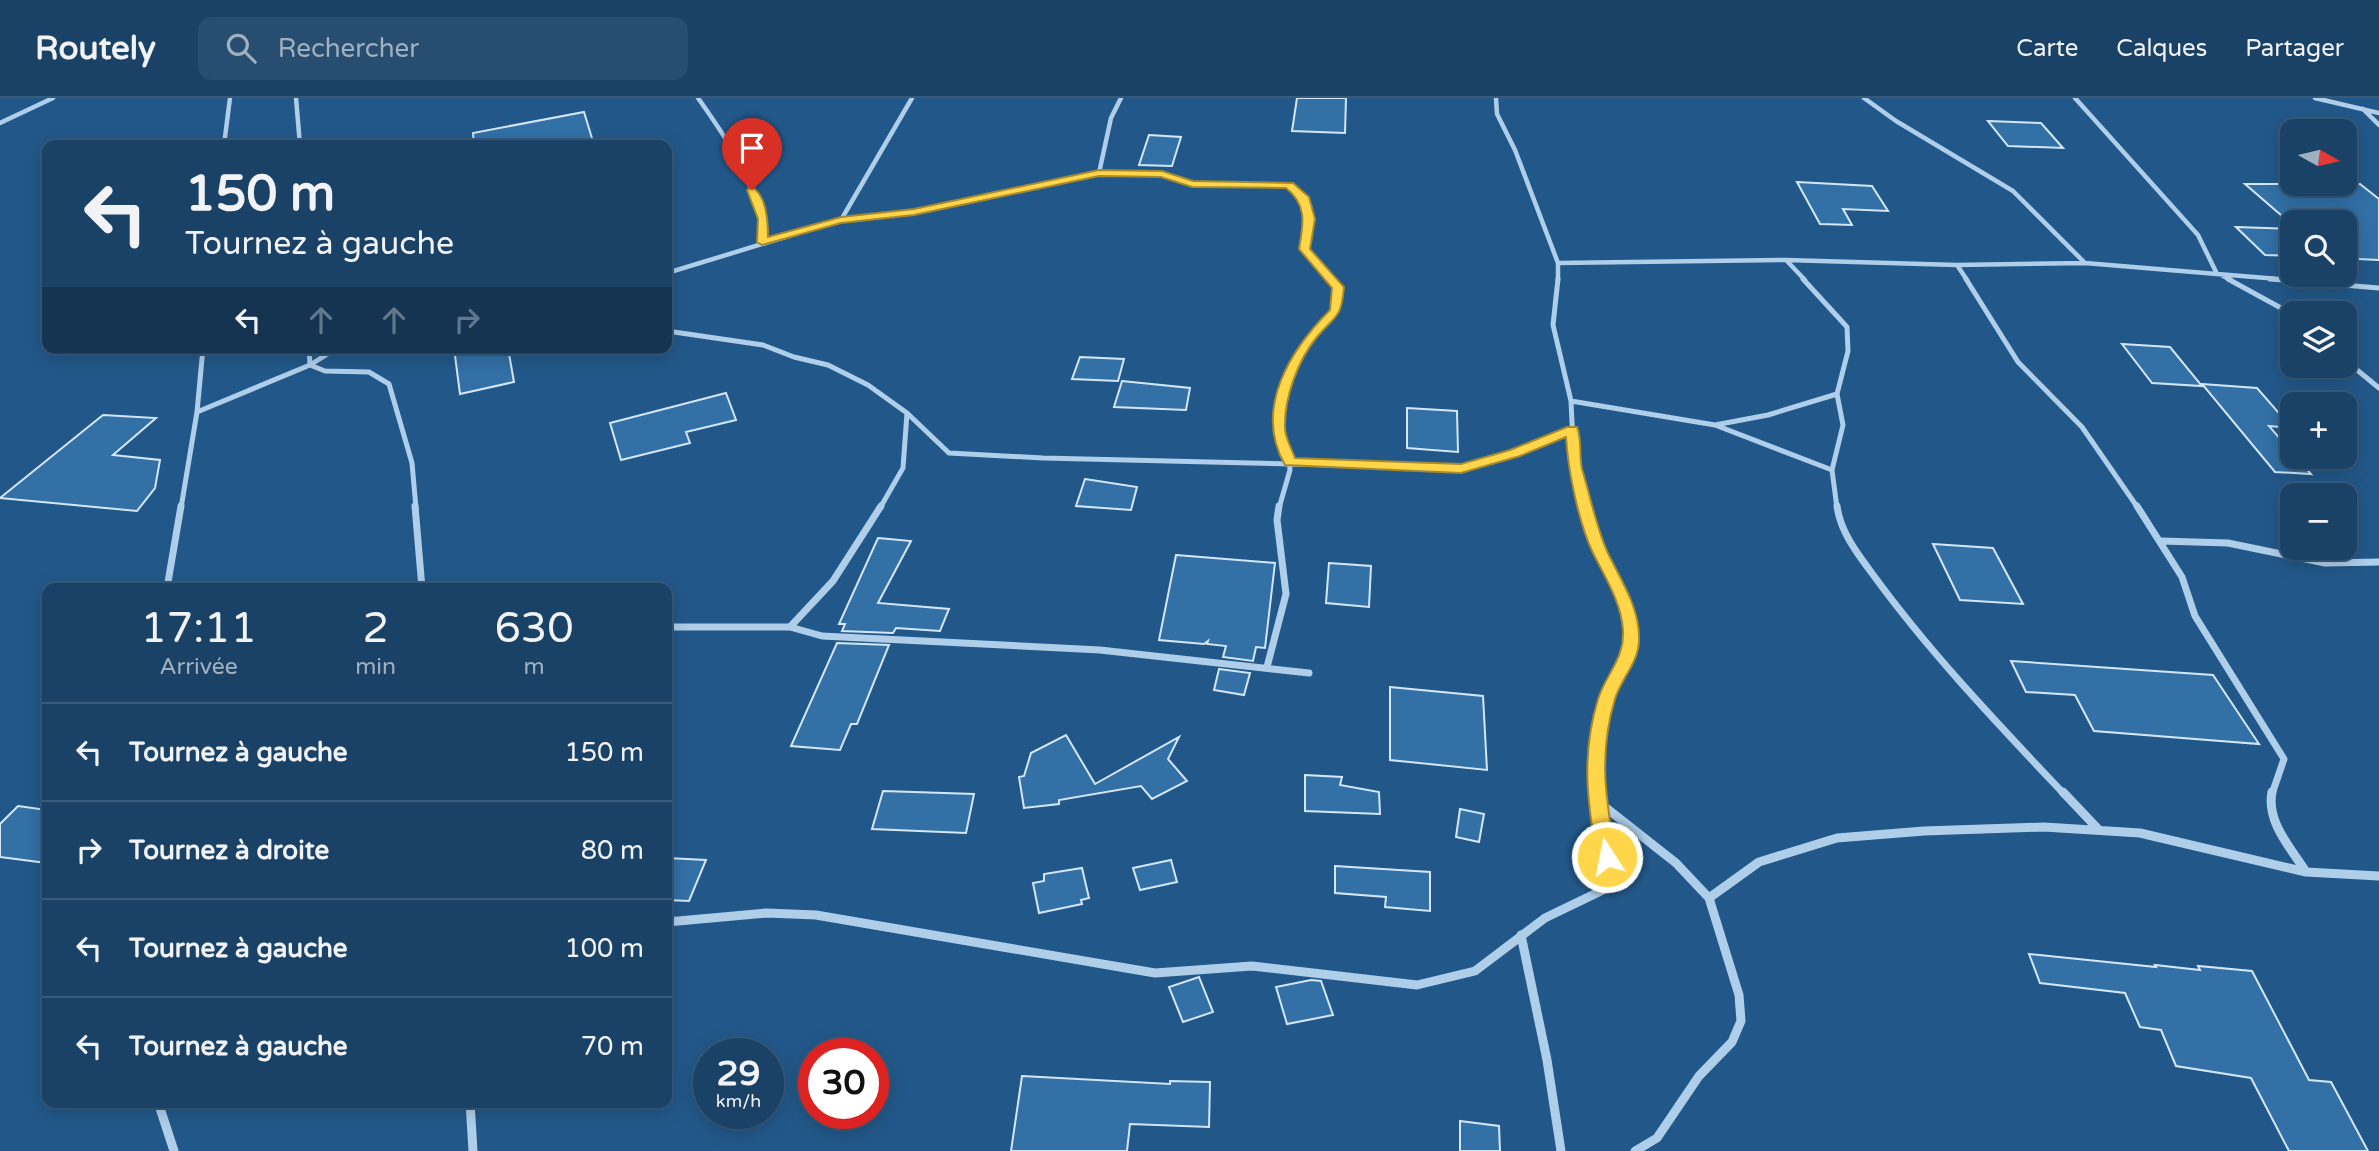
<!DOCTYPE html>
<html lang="fr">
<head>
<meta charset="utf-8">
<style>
	body { margin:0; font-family:"Varela Round",sans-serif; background:#274d70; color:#f1f3f6; height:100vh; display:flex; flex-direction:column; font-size:26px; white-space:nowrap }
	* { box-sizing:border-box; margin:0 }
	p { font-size:23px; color:#9fb0c0 }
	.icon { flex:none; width:38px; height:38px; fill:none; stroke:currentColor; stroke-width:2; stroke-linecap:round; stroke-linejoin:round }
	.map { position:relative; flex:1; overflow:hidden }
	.details { position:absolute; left:42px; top:485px; width:630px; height:525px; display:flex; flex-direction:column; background:#1a4267; border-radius:14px; box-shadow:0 4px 18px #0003,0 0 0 2px #385b7b }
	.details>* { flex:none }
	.guide { position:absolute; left:42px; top:42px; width:630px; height:214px; border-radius:14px; box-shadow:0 4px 18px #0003,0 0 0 2px #385b7b; background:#1a4267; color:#f1f3f6; overflow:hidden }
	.needle { width:46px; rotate:98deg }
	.buttons { position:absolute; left:2280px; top:21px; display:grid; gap:14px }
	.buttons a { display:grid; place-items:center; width:77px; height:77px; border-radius:14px; background:#1a4267; box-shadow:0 4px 18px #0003,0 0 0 2px #385b7b; font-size:35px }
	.speed { position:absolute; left:693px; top:940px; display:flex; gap:14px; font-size:35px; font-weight:700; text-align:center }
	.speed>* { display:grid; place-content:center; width:91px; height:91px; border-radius:50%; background:#1a4267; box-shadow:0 4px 18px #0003,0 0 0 2px #385b7b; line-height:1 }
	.speed small { font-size:18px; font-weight:400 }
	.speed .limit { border:10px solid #d22; background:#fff; color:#111 }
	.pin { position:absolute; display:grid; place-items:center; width:60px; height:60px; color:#fff; margin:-72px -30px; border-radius:50% 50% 50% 0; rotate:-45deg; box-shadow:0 0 7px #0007 }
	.pin .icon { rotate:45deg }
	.me { position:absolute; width:77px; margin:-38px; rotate:349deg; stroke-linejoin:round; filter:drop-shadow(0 0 5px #0008) }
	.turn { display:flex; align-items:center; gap:24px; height:147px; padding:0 28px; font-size:32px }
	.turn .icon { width:91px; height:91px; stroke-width:2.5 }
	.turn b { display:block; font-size:49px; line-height:60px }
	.lanes { display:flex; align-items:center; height:66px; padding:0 28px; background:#0003; justify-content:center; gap:35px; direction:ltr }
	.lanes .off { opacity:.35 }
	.eta { display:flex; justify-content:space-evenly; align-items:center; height:119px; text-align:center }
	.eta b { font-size:42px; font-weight:600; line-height:49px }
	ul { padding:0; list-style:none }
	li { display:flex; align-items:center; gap:21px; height:98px; padding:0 28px; border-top:2px solid #385b7b }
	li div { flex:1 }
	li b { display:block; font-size:26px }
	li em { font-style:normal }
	header { display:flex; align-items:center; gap:42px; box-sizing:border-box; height:98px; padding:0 35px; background:#1a4267; border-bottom:2px solid #385b7b }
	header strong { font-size:33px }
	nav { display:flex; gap:38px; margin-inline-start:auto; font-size:24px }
	.search { width:490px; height:63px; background:#274d70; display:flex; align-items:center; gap:18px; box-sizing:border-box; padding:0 24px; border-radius:14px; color:#9fb0c0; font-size:26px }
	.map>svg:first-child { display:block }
</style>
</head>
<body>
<header>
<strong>Routely</strong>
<div class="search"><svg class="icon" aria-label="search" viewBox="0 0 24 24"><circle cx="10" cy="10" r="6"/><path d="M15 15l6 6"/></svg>Rechercher</div>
<nav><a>Carte</a><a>Calques</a><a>Partager</a></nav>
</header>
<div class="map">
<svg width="2379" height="1053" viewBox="0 0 2379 1053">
	<rect width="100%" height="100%" fill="#225889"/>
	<path fill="#3270a6" stroke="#d3e7f8" stroke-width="2" d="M1297 0H1346L1345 35 1292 33Z
		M584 14 594 47H474L473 35Z
		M1988 23 2041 25 2063 50 2008 48Z
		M1149 37 1181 39 1172 68 1139 67Z
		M1797 84 1872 88 1888 113 1843 111 1852 127 1820 126Z
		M2245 86H2360L2379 101V162L2358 161 2345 150V124H2289Z
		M2236 129 2292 131V158L2265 157Z
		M2122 246 2170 249 2202 288 2152 285Z
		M454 250H508L514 284 460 296Z
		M1080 259 1124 261 1118 283 1072 281Z
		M1122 283 1190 290 1186 312 1114 309Z
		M2202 286 2257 290 2292 330 2269 328 2292 355V359H2296L2311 376 2275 374Z
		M726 295 736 322 686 334 690 345 621 362 610 325Z
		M1407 310 1457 313 1458 354 1407 350Z
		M103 317 156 320 113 357 160 362 155 390 137 413 0 400Z
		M1085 381 1137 389 1131 412 1076 408Z
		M878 440 911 443 878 505 949 511 940 533 896 530 893 535 842 533 845 526H839Z
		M1933 446 1993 450 2023 506 1960 502Z
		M1176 457 1275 465 1265 550 1256 549 1253 563 1223 559 1226 548 1207 546 1208 543 1204 546 1159 542Z
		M1329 465 1371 468 1369 509 1326 505Z
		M837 545 889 547 857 626H851L840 652 791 648Z
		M2011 563 2213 577 2259 646 2094 633 2075 597 2026 594Z
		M1219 571 1250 575 1244 597 1214 592Z
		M1390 589 1483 598 1487 672 1390 662Z
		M1066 637 1095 686 1179 639 1168 661 1187 683 1152 701 1141 688 1059 702V706L1024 710 1019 679 1024 678 1031 655Z
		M1305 677 1342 679 1340 687 1379 694 1380 716 1305 713Z
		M883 693 974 696 966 735 872 731Z
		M18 708 47 712V765L0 759V726Z
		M1460 711 1484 716 1479 744 1456 739Z
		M667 760 706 762 689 803 667 802Z
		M1171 762 1177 784 1140 792 1133 770Z
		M1335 768 1430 774V813L1385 809 1386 799 1335 795Z
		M1082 770 1089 800 1081 802 1082 806 1039 815 1033 785 1044 783V776Z
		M2029 856 2156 869 2155 867 2200 872 2198 868 2252 873 2309 982 2331 984 2368 1053H2289L2251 980 2176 968 2161 932 2140 929 2125 895 2040 885Z
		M1199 879 1213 914 1183 924 1169 889Z
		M1311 882 1321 883 1333 917 1287 926 1276 889Z
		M1022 978 1170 986V983L1210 984 1209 1029 1130 1026 1127 1053H1011Z
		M1460 1023 1499 1028 1500 1053H1460Z"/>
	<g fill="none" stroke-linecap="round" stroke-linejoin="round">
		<path stroke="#afceea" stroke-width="4.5" d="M296 0 300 47
			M698 0C730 45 759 87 762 144
			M1496 0 1497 16 1515 52 1558 165V182
			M1864 0 1896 23 2013 93 2085 165
			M2315 0 2379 15
			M2363 11 2379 27
			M0 25 53 0
			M224 47 230 0
			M1099 75 1111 20 1121 0
			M841 122 912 0
			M1558 165 1786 162
			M1957 167 1967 182
			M667 175 841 122 914 114 1099 75 1162 76 1192 86 1289 87C1314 108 1309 121 1305 151L1332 182
			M2217 176 2290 182
			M2223 178 2231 182
			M1805 182 1786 162 1957 167 2085 165 2217 176 2198 137 2075 0"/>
		<path stroke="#afceea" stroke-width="5" d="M1558 181 1553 227 1571 303 1574 367 1586 410
			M1803 181 1847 229 1848 253 1837 296 1843 327 1832 372 1837 410
			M1966 181 2018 264 2082 329 2138 410
			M2228 181 2292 216
			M2270 181 2379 190
			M667 233 763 247 794 259 828 267 868 287 907 315 949 355 1043 360 1461 370 1515 355 1572 332
			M309 250 310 267 325 273 369 274 389 286 412 365 416 410
			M2345 262 2379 290
			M1571 303 1715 327 1832 372
			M197 314 310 267 337 250
			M1715 327 1768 317 1837 296
			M181 410 197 314 203 250
			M880 410 903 370 907 315
			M1279 410 1290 372 1289 361 1278 329 1282 296 1304 251 1336 213 1338 189 1331 181"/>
		<path stroke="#afceea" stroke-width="7" d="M415 408 422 490
			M1586 408C1590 422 1593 437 1598 450 1610 480 1636 511 1632 546 1629 566 1613 581 1607 600 1596 631 1594 663 1596 696
			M1837 408C1840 434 1859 458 1874 478 1931 556 1998 626 2064 696
			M2137 408 2182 479 2195 518 2284 661 2272 696
			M2161 443 2228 445 2325 465 2379 464
			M167 490 181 408
			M667 529H790L822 538 1100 552 1309 575
			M790 529 833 483 881 408
			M1267 569 1286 496 1277 422 1279 408"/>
		<path stroke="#afceea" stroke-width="9" d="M2063 694 2099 732
			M2272 694C2266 724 2291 750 2306 774
			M1596 702 1676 765 1709 800 1739 897 1741 923 1732 944 1699 978 1657 1040 1635 1053
			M1709 800 1759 764 1837 740 1924 733 2044 729 2140 735 2306 774 2379 778
			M667 824 766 815 816 817 1155 875 1252 868 1417 887 1475 873 1545 820 1605 791 1610 776 1596 694
			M1521 837 1547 962 1561 1053
			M158 1004 174 1053
			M470 1004 473 1053"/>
	</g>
	<path fill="#ffd54a" stroke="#a68a30" stroke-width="2" d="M1099 72 1162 73 1193 83 1293 85 1309 99 1315 121 1310 151 1344 189C1341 222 1336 216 1317 239 1298 262 1284 300 1285 330 1285 340 1292 351 1295 360L1461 366 1510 352 1567 329H1577C1582 341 1579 357 1582 371 1590 397 1596 428 1607 453 1620 481 1640 509 1639 542 1639 564 1621 581 1615 601 1598 657 1606 703 1616 759L1613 764 1607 766 1600 764 1597 759C1587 703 1581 657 1598 601 1606 576 1625 560 1623 532 1621 503 1604 478 1592 453 1578 422 1568 372 1566 339L1520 358 1461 375 1285 367C1253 311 1290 252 1330 212L1332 190 1299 151C1303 127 1308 107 1286 90L1192 89 1161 79 1099 78 914 117 841 125 762 147 757 144 758 121 747 92 752 89C766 97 768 124 768 139L841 119 914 111Z"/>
</svg>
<div class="buttons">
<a><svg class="needle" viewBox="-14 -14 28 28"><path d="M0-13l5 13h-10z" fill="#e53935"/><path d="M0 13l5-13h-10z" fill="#9fb0c0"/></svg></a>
<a><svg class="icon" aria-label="search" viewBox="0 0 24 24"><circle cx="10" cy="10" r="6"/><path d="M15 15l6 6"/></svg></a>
<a><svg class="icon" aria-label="layers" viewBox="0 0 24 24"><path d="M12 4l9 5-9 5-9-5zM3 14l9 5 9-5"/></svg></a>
<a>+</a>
<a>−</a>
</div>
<div class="speed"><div>29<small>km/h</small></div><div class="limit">30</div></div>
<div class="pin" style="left:752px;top:92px;background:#d93025"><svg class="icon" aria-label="arrive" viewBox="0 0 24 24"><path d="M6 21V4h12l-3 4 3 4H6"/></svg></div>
<svg class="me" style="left:1607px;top:759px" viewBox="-20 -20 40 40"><circle r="17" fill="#ffd54a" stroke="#fff" stroke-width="3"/><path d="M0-11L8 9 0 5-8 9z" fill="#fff"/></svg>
<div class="guide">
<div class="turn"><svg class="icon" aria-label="left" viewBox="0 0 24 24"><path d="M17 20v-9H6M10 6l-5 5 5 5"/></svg><div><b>150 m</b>Tournez à gauche</div></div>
<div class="lanes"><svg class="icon" aria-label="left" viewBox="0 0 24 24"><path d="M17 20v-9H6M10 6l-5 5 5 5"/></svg><svg class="icon off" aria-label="ahead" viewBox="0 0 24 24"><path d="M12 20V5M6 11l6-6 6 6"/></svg><svg class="icon off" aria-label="ahead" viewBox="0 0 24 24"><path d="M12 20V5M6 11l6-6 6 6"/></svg><svg class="icon off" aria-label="right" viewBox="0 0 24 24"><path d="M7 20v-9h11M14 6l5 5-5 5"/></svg></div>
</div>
<section class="details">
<div class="eta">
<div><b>17:11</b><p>Arrivée</p></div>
<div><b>2</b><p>min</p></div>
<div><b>630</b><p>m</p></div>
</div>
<ul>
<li><svg class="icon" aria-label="left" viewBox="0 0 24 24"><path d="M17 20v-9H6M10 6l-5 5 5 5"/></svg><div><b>Tournez à gauche</b></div><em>150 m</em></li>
<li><svg class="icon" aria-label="right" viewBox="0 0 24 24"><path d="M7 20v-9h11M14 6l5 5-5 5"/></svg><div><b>Tournez à droite</b></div><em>80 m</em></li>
<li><svg class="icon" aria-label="left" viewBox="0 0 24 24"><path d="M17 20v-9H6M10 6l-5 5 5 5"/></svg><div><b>Tournez à gauche</b></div><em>100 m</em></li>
<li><svg class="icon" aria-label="left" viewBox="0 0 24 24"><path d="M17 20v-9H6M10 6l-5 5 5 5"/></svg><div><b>Tournez à gauche</b></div><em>70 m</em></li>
</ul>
</section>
</div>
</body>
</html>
